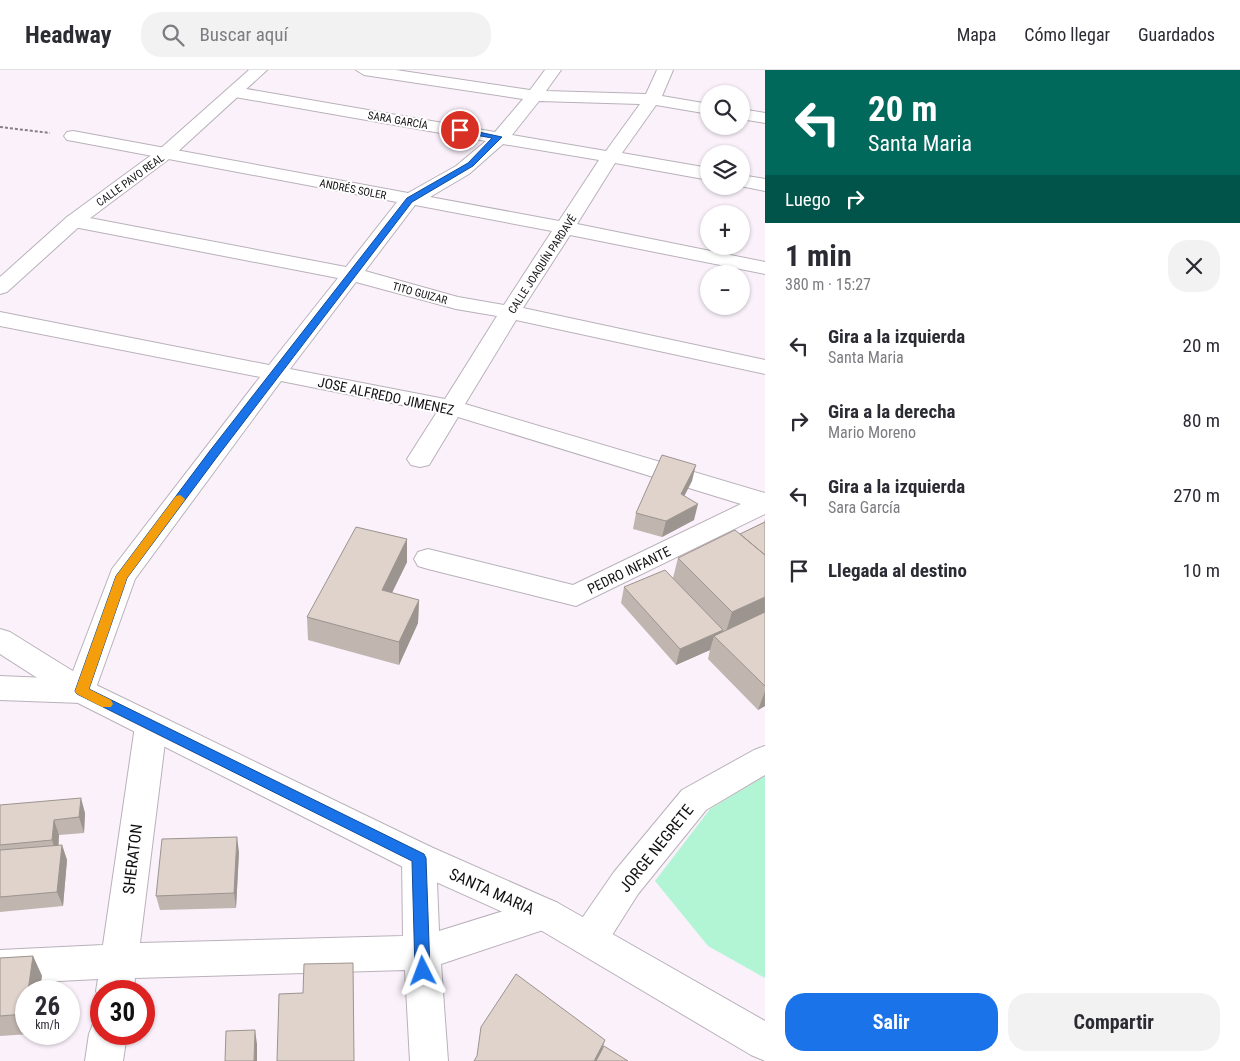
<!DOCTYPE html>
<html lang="es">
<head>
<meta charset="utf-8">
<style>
	body { margin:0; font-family:"Roboto Condensed",sans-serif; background:#f2f2f3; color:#2b2b33; height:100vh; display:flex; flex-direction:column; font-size:19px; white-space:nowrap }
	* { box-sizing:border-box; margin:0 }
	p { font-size:16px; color:#7c7c81 }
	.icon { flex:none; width:28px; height:28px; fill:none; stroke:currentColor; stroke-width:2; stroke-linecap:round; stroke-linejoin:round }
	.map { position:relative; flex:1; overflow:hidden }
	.side { display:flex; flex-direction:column; background:#fff; width:475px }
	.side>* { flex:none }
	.hud { background:#00695c; color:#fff; overflow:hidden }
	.buttons { position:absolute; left:700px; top:15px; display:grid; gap:10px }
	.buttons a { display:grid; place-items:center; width:50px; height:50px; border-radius:50%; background:#fff; box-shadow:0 1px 4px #0004; font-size:25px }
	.speed { position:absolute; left:15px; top:910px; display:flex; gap:10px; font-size:25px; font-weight:700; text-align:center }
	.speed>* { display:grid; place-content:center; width:65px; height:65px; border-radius:50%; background:#fff; box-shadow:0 1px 4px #0004; line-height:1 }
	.speed small { font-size:12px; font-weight:400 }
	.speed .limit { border:8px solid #d22; background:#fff; color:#111 }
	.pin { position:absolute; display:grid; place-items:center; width:42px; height:42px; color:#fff; margin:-21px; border:2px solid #fff; border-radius:50%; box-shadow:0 1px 5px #0007 }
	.me { position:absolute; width:55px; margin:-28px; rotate:357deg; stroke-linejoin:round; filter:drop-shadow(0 0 4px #0008) }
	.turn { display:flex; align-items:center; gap:18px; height:105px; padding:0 20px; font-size:22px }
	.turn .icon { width:65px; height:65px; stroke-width:2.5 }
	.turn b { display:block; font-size:35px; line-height:42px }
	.then { display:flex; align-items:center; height:48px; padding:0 20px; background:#0003; gap:10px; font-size:19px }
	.round { display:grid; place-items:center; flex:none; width:52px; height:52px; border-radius:20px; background:#f2f2f3 }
	.headline { display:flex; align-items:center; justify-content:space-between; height:85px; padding:0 20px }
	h1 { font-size:30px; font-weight:700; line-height:38px }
	.primary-button { display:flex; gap:10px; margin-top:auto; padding:10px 20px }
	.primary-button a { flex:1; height:58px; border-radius:20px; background:#1a73e8; color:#fff; font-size:20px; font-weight:700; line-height:58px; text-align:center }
	.primary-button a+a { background:#f2f2f3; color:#2b2b33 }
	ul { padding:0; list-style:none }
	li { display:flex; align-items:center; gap:15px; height:75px; padding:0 20px }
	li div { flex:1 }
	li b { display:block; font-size:19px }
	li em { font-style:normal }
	header { display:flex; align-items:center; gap:30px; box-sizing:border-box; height:70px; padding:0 25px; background:#fff; border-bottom:1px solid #e1e1e2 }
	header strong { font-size:24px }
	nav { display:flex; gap:28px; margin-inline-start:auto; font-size:18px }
	.search { width:350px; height:45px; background:#f2f2f3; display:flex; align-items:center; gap:12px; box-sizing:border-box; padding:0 18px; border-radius:20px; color:#7c7c81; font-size:19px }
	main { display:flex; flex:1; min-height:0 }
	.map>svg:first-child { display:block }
</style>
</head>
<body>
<header>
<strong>Headway</strong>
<div class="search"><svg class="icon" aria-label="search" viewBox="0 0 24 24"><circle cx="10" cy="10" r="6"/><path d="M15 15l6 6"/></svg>Buscar aquí</div>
<nav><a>Mapa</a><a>Cómo llegar</a><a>Guardados</a></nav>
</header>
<main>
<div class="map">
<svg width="765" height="991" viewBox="0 0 765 991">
	<rect width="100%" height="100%" fill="#faf1fb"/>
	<path fill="#b2f5d5" d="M765 706V908L708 876 655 811 710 739Z"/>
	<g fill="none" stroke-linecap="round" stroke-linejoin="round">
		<defs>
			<path id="minor" d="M356 0H396L530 20 545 0H561L546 21 646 24 657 0H673L662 26 709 34V44L656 35 622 83 709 98V110L615 93 577 154 765 192V204L570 165 523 238 765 290V304L516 250 465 334 765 423V444L576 536 428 499 418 496 414 489 418 482 428 479 573 515 741 434 458 347 429 395 420 397 411 395 407 389 437 342 281 311 135 509 92 629 81 633 0 630V606L70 609 112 499 260 307 0 256V242L269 295 338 208 74 157 67 155 64 151 67 147 74 145 346 197 397 132 73 71 67 70 64 66 67 62 73 61 408 123 456 96 486 71 235 27 229 26 227 22 229 18 235 17 495 62 523 29 364 5ZM539 31 640 34 606 81 512 65ZM503 74 599 90 559 151 430 127 469 104ZM415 135 552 161 504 235 458 227 365 201ZM356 212 456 239 497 246 445 329 290 299Z
				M741 39 765 43V53L741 49Z
				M741 105 765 109V121L740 116Z
				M151 644 162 647 167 656 140 873 403 866 402 788 407 777 419 773 431 777 436 788 439 861 545 828 558 833 563 844 558 855 441 894 448 991H410L405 900 135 908 134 921H101V932L96 921 98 909 0 914V880L103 875 135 656 140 647Z
				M765 676V705L706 740 638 824 602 881 589 886 576 881 571 869 576 857 614 802 682 720 754 680Z
				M101 948V964H127L123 991H85L89 964 94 951Z"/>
			<path id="tertiary" d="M249 0H267L173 86 81 155 7 222 0 224V207L67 147 161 78Z
				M0 559 10 562 92 613 431 777 558 833 765 951V991L751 985 532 855 407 799 70 629 0 584Z"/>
		</defs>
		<use href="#minor" stroke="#b9b1ba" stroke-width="2"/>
		<use href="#tertiary" stroke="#b9b1ba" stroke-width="2"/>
		<path stroke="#868087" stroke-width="2" stroke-dasharray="3 2" stroke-linecap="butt" d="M0 57 50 63"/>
		<use href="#minor" fill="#fff" fill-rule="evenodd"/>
		<use href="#tertiary" fill="#fff" fill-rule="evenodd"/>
	</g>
	<path fill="#c0b5af" d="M692 411 684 426 694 450 662 467 633 459 636 443Z
		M765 449V636L758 640 708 589 710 580 676 595 621 533 624 517 673 508 678 488 740 464 764 452Z
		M407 469V492L392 523 419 530 418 553 399 595 308 570 307 547Z
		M0 735 85 743 84 763 59 765V775H62L67 790 63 836 0 842Z
		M239 782 236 838 160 840 156 826Z
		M33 886 42 906 26 921V964H30L0 966V888Z"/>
	<path fill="#9c948f" d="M696 395 692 411 677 440 681 424Z
		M698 434 694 450 662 467 666 451Z
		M407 469V492L382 543V520Z
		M765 527V546L725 565 732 542Z
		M419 530 418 553 399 595V572Z
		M723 560 720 572 714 566 710 580 676 595 680 579Z
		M765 621V636L758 640Z
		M81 728 85 743 84 763 79 747Z
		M54 750 59 765 57 786 52 770Z
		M237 767 239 782 236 838 234 823Z
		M62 775 67 790 63 836 57 822Z
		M33 886 42 906 40 921H28Z
		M255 960 257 974V991H254Z
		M605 970 599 991H594Z"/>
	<path fill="#dfd3cc" stroke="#9c948f" d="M662 385 696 395 681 424 698 434 666 451 636 443Z
		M765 452V485L740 464Z
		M356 457 407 469 382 520 419 530 399 572 307 547Z
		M735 460 765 485V527L732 542 678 488Z
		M665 500 723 560 680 579 624 517Z
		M765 542V616L714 566Z
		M81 728 79 747 54 750 52 770 0 775V735Z
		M237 767 234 823 156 826 162 769Z
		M62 775 57 822 0 827V780Z
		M33 886 28 921H26V935L25 944 0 946V888Z
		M353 893 354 991H277L279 924 303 923 304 894Z
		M516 904 605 970 594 991H474L477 986 481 957Z
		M255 960 254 991H225L226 961Z
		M604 976 628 991H596Z"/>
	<path fill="#1a73e8" stroke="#114b97" d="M460 58 502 67 473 96 412 132 217 387 127 508 89 619 424 784 426 788 430 901 428 906 423 908 417 906 415 901 412 791 77 624 75 621 116 506 209 382 407 128 468 93 492 68 458 62Z"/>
	<path fill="#f59e0b" d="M180 425 185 429 184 431 127 508 89 619 111 630 113 634 111 637H102L77 624 75 621 116 506 176 426Z"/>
	<g text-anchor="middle" stroke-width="4" stroke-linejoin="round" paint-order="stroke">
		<g font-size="11" fill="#131013" stroke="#fff">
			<text transform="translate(398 50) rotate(10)" y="4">SARA GARCÍA</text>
			<text transform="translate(130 110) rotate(-36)" y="4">CALLE PAVO REAL</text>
			<text transform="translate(353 119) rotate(11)" y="4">ANDRÉS SOLER</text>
			<text transform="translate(542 194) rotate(-57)" y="4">CALLE JOAQUÍN PARDAVÉ</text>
			<text transform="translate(420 223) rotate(15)" y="4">TITO GUIZAR</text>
		</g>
		<g font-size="14" fill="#131013" stroke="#fff">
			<text transform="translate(386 326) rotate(12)" y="5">JOSE ALFREDO JIMENEZ</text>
			<text transform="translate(629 500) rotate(-26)" y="5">PEDRO INFANTE</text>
		</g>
		<g font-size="16" fill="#131013" stroke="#fff">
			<text transform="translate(656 778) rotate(-51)" y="6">JORGE NEGRETE</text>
			<text transform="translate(132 789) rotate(-83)" y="6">SHERATON</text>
			<text transform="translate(492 821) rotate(24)" y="6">SANTA MARIA</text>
		</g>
	</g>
</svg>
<div class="buttons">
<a><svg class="icon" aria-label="search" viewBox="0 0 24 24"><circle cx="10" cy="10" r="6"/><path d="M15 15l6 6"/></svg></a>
<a><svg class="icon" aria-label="layers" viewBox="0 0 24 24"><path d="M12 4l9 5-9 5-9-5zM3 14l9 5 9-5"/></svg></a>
<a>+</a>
<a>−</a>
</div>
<div class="speed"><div>26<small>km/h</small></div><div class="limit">30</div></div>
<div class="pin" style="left:460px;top:60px;background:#d93025"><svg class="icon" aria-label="arrive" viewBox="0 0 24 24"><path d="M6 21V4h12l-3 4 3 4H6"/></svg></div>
<svg class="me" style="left:423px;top:901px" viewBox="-20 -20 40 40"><path d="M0-17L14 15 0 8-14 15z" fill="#1a73e8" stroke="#fff" stroke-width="4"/></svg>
</div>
<section class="side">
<div class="hud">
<div class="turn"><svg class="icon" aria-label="left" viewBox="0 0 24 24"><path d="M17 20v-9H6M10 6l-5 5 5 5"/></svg><div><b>20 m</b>Santa Maria</div></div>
<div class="then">Luego<svg class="icon" aria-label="right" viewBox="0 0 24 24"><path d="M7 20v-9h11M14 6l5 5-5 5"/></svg></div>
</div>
<div class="headline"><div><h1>1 min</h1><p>380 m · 15:27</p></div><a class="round"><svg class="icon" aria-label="close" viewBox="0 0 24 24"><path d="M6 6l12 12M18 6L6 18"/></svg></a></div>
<ul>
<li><svg class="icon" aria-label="left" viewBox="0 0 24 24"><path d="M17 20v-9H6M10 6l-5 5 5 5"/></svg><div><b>Gira a la izquierda</b><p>Santa Maria</p></div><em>20 m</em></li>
<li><svg class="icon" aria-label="right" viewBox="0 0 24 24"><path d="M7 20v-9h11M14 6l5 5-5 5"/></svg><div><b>Gira a la derecha</b><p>Mario Moreno</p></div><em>80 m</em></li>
<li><svg class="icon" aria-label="left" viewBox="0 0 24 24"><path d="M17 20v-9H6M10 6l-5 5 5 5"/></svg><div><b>Gira a la izquierda</b><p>Sara García</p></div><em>270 m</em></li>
<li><svg class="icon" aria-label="arrive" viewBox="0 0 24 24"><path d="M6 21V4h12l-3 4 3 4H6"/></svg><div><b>Llegada al destino</b></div><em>10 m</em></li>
</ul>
<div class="primary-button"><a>Salir</a><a>Compartir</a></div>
</section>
</main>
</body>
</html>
